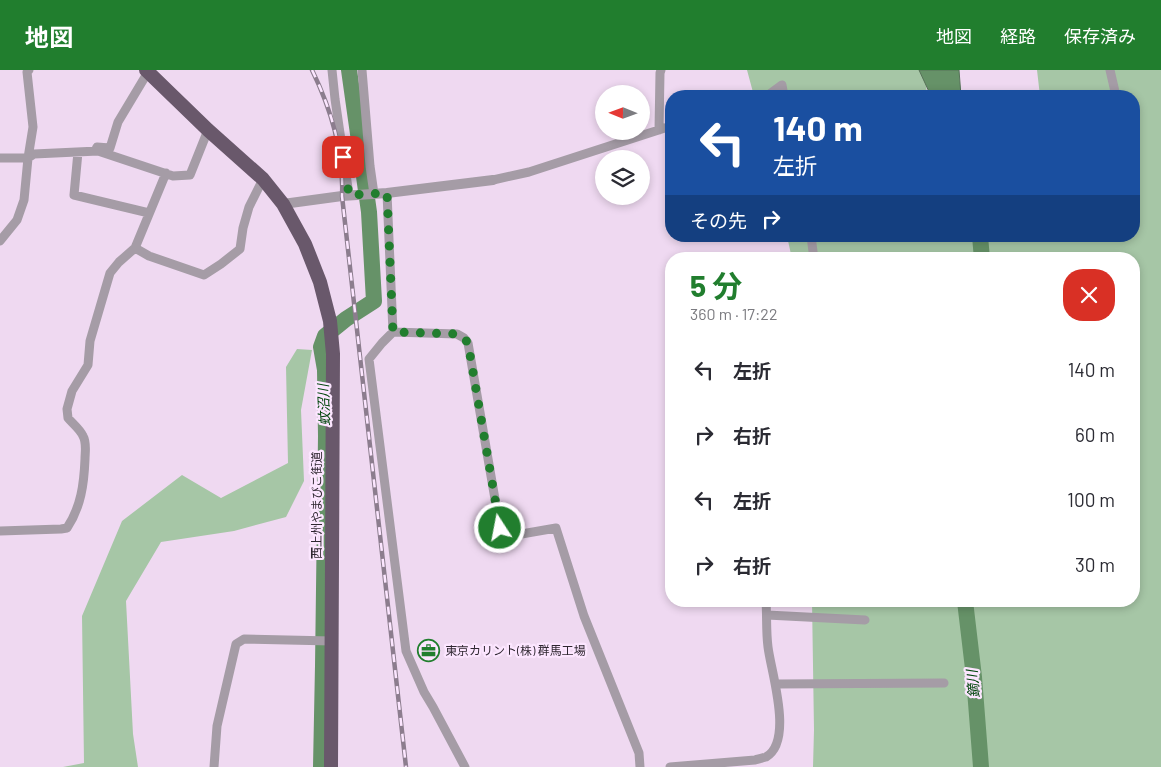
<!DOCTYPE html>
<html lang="ja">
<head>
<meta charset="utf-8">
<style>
	body { margin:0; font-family:Barlow,"Noto Sans JP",sans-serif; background:#f7f7f7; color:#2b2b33; height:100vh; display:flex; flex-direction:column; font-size:19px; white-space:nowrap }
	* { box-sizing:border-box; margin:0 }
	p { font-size:16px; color:#7c7c81 }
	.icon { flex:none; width:28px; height:28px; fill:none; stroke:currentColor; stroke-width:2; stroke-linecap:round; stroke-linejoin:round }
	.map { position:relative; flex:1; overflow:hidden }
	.side { position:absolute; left:665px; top:182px; width:475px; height:355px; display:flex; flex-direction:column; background:#fff; border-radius:20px; box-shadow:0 2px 8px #0003 }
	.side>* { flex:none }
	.guide { position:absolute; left:665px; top:20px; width:475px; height:152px; border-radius:20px; box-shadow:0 2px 8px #0003; background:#1a4fa0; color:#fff; overflow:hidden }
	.needle { width:32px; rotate:271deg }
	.tools { position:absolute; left:595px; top:15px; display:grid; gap:10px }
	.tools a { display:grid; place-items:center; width:55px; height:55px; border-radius:50%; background:#fff; box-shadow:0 2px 8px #0003; font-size:25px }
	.pin { position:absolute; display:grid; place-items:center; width:42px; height:42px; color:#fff; margin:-21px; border-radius:10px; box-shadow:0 2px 8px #0006 }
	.me { position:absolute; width:55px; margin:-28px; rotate:349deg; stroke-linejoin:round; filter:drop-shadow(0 0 4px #0008) }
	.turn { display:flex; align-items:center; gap:18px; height:105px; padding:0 25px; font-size:22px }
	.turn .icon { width:65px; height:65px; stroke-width:2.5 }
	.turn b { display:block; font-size:35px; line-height:42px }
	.then { display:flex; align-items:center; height:48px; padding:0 25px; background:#0003; gap:10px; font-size:19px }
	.round { display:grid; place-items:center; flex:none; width:52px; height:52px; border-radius:20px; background:#f7f7f7 }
	.summary { display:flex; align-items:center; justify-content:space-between; height:85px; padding:0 25px }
	h1 { font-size:30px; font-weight:700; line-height:38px; color:#217e2e }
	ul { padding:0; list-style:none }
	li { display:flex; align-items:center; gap:15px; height:65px; padding:0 25px }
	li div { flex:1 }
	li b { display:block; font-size:19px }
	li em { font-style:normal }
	header { display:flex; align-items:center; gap:30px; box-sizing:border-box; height:70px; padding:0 25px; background:#217e2e; color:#fff }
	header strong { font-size:24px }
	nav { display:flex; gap:28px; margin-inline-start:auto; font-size:18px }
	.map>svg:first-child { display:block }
</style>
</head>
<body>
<header>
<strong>地図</strong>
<nav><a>地図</a><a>経路</a><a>保存済み</a></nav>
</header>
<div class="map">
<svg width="1161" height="697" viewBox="0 0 1161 697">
	<rect width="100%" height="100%" fill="#efd9f1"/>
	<path fill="#a6c6a6" d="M747 0H925L927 26H754Z
		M1037 0H1161V697H813L814 660 812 531H1134V189H792L787 166H1134V26H1040Z
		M297 279 312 280 301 340 304 411 286 447 234 461 161 472 126 531 133 664 138 697H63L84 693 82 546 122 451 182 405 221 428 288 393 286 297Z"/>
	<path fill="#669268" stroke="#567258" d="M919 0H959L961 26H931Z"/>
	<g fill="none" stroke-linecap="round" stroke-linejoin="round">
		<path stroke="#669268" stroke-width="16" d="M980 166 982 189
			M965 531 974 607 981 697
			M321 697 323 596 326 366 325 300 321 277 325 266 346 249 374 231 369 142 349 0"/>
		<path stroke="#a59ca6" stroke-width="9" d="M332 0 335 29 349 125
			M362 0 370 96 374 124
			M1110 0 1116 26
			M767 26 782 15 784 26
			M659 60 660 3 661 0
			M96 79 97 77 110 78 118 52 148 2
			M78 82 74 125 149 143
			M0 88H28L34 84 98 81 173 106 190 105 208 60
			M493 110 529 102 671 56
			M387 123 393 262
			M811 166 814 189
			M0 171 17 150 24 130 28 88 33 57 27 2 29 0
			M135 178 149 186 204 205 221 194 240 179 243 158 249 137 263 109
			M0 461 61 459 67 458C81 437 84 414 85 389 85 382 87 373 83 366 80 359 72 353 68 348L67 339 72 321 88 295 90 271 110 203 119 192 135 178 166 103
			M767 545 865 550
			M776 614 944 613
			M214 697 217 656 236 574 244 569 332 571
			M465 697 433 637 424 622 406 581 369 289 382 273 393 262 457 264 464 268 468 273 500 458 504 464 510 466 556 458 584 546 639 683 640 697
			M670 697 755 690C758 689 762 688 766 687 794 671 771 602 768 577 766 562 767 546 766 531"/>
		<path stroke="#a59ca6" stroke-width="10" d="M283 134 342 126 387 123 493 110"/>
		<path stroke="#69586b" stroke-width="14" d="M146 0 208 60 263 109 283 134 305 174 320 212 330 251 333 284 331 697"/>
		<defs>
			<path id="rail" d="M312 0C331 39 344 81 342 126L406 697"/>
		</defs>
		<use href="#rail" stroke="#8c7d8e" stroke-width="4.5"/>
		<use href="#rail" stroke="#fce6ff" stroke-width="2.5" stroke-dasharray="8" stroke-linecap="butt"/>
	</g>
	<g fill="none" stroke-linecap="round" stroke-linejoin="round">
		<path stroke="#217e2e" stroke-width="9" stroke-dasharray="0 16.2" d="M343 87 349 125 387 123 393 262 457 264 464 268 468 273 500 458"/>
	</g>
	<defs>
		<symbol id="office-ring" viewBox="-11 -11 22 22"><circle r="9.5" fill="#fce6ff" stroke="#217e2e" stroke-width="1.5"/><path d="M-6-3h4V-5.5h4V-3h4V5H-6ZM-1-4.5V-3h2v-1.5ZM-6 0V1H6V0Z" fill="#217e2e"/></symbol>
	</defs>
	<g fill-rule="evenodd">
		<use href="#office-ring" x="416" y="568" width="25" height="25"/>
	</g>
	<g text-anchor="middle" stroke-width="4.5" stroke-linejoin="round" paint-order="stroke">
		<g font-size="12" fill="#2f2731" stroke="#fce6ff">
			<text transform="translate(317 435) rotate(-90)" y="4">西上州やまびこ街道</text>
		</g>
		<g font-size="12" fill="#2f2731" stroke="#fce6ff" text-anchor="start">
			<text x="445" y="585">東京カリント(株) 群馬工場</text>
		</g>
		<g font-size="14" font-style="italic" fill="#00460c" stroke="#fce6ff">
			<text transform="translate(324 335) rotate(-93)" y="5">蚊沼川</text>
			<text transform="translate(973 614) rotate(-95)" y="5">鏑川</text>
		</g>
	</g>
</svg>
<div class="tools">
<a><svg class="needle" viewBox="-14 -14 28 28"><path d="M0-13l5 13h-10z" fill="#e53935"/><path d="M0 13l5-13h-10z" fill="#7c7c81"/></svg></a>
<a><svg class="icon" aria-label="layers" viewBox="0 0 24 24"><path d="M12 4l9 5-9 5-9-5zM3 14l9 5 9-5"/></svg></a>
</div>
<div class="pin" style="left:343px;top:87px;background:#d93025"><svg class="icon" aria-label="arrive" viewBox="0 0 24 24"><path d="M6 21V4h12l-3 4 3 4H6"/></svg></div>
<svg class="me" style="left:500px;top:458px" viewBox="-20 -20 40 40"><circle r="17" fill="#217e2e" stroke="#fff" stroke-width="3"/><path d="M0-11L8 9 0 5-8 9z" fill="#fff"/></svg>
<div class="guide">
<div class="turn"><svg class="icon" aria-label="left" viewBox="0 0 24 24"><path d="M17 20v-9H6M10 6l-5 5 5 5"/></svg><div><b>140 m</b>左折</div></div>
<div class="then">その先<svg class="icon" aria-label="right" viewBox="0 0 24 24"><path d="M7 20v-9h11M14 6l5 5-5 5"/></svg></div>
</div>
<section class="side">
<div class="summary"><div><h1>5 分</h1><p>360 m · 17:22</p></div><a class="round" style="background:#d93025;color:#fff"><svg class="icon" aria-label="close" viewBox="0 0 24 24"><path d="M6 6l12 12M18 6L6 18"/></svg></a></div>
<ul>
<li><svg class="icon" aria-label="left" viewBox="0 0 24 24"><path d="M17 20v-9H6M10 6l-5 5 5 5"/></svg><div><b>左折</b></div><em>140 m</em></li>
<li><svg class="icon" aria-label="right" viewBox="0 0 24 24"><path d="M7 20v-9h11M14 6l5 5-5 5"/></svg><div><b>右折</b></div><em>60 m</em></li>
<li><svg class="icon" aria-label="left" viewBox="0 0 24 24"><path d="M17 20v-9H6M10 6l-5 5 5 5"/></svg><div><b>左折</b></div><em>100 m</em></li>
<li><svg class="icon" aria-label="right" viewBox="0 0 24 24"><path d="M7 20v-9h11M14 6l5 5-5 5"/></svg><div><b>右折</b></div><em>30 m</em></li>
</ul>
</section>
</div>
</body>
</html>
